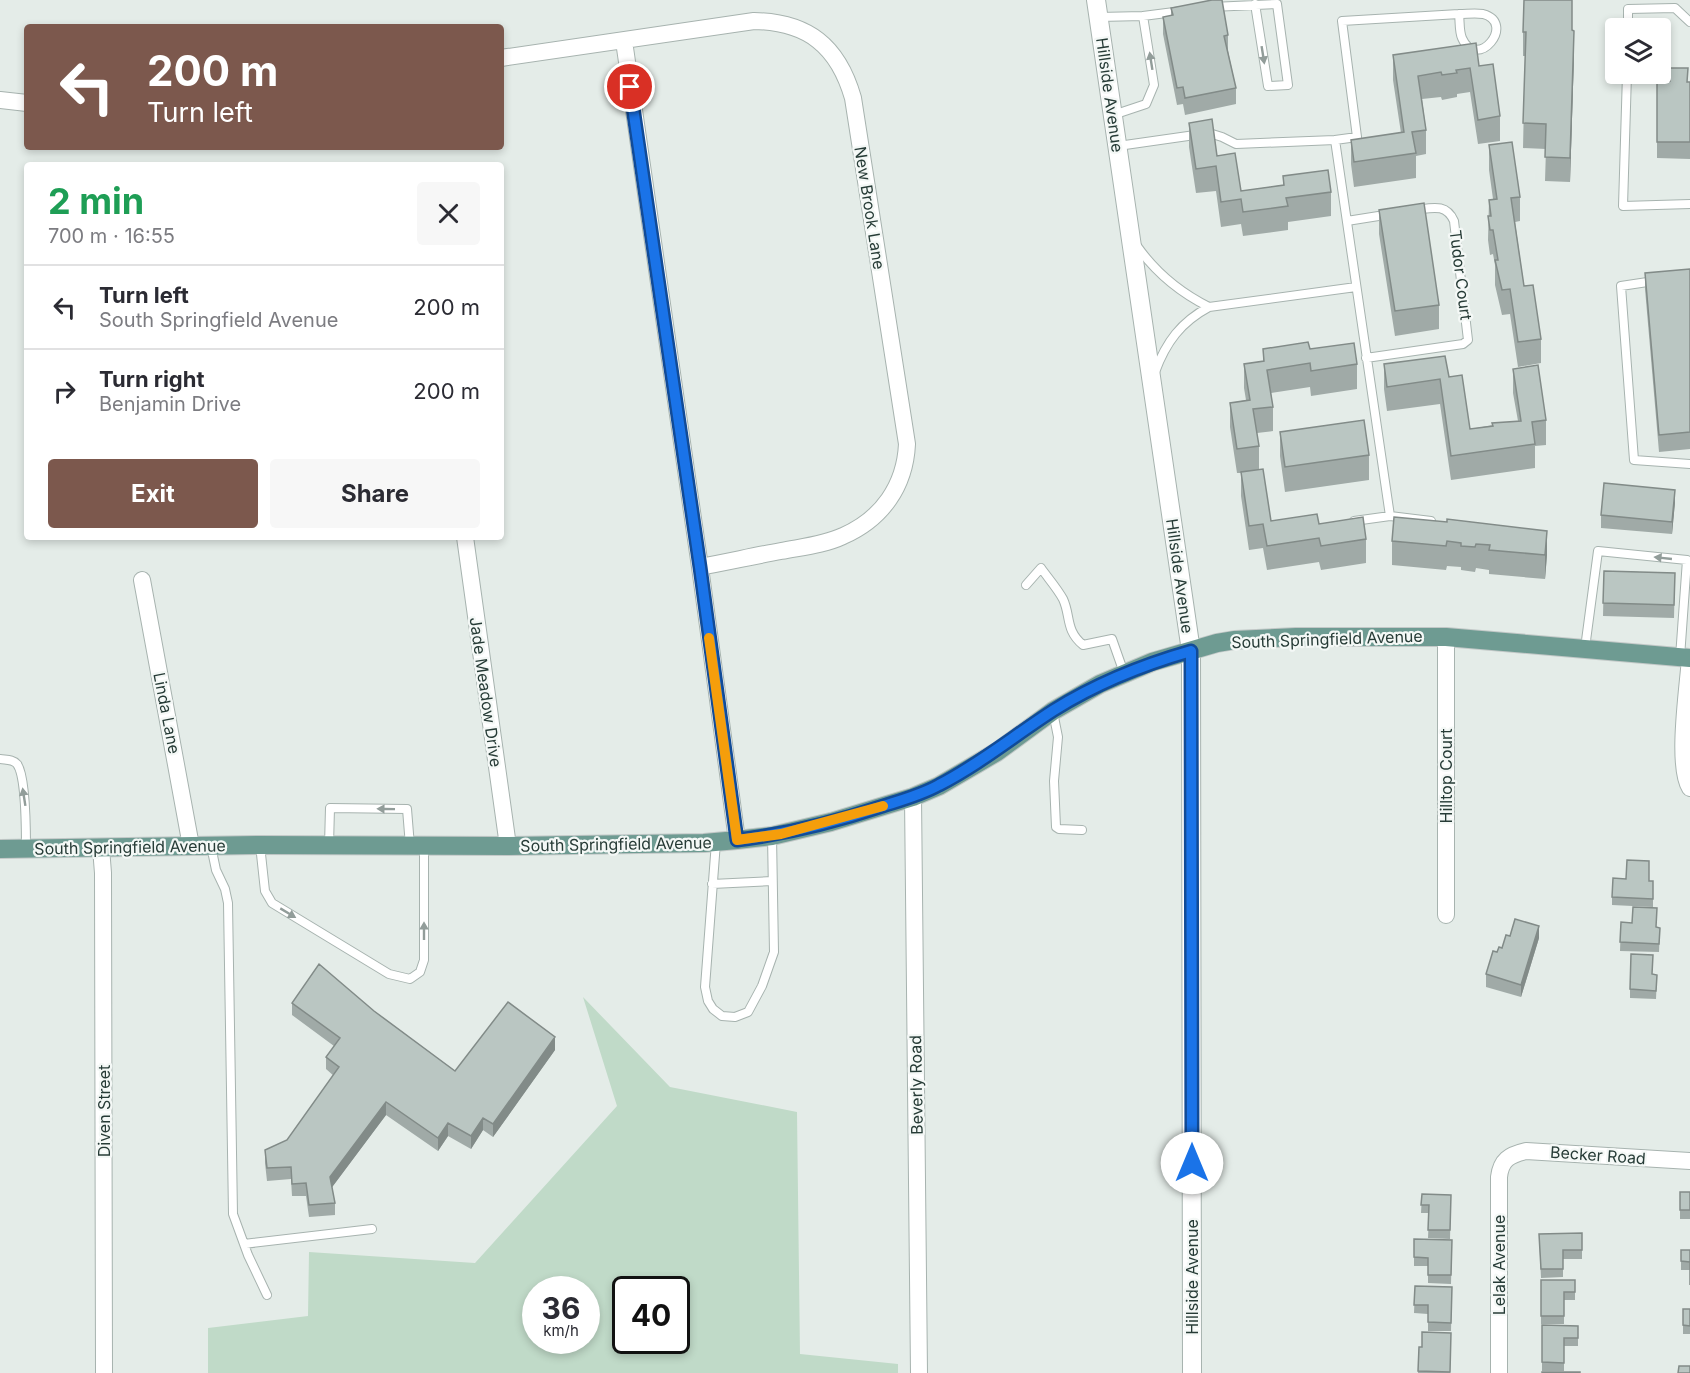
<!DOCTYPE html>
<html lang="en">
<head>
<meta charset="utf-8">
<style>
	body { margin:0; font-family:Inter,sans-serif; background:#f7f7f7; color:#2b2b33; height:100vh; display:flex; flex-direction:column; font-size:22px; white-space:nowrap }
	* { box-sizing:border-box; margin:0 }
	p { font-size:20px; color:#7c7c81 }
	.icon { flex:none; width:33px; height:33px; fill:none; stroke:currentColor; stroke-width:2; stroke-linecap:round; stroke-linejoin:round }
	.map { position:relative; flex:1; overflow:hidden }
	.sheet { position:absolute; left:24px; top:162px; width:480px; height:378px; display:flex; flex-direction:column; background:#fff; border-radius:6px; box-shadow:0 3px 9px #0003 }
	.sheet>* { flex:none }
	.banner { position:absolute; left:24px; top:24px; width:480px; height:126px; border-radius:6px; box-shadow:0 3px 9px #0003; background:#7c584d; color:#fff; overflow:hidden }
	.controls { position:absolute; left:1605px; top:18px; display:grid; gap:12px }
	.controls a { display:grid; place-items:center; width:66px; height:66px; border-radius:6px; background:#fff; box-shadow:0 3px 9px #0003; font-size:30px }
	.speed { position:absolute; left:522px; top:1276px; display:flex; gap:12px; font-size:30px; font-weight:700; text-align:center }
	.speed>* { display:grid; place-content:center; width:78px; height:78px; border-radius:50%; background:#fff; box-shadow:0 3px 9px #0003; line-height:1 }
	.speed small { font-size:15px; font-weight:400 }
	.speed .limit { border:3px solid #111; border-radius:9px; background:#fff; color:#111 }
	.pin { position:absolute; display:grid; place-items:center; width:51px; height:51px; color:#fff; margin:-26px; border:3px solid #fff; border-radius:50%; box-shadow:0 2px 6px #0007 }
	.me { position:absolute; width:66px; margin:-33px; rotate:0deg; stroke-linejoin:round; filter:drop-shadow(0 0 4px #0008) }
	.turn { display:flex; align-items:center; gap:21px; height:126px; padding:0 24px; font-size:27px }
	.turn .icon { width:78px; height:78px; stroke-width:2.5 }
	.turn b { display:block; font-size:42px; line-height:51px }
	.round { display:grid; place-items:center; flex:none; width:63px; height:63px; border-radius:6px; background:#f7f7f7 }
	.overview { display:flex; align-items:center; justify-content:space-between; height:102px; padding:0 24px }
	h1 { font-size:36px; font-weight:700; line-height:45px; color:#1e9e55 }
	.primary-button { display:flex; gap:12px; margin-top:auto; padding:12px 24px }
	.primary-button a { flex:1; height:69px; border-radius:6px; background:#7c584d; color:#fff; font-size:24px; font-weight:700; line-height:69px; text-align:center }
	.primary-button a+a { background:#f7f7f7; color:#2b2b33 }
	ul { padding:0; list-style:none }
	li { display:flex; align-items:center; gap:18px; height:84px; padding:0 24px; border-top:2px solid #e1e1e2 }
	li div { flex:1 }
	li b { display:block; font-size:22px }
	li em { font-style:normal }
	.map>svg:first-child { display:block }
</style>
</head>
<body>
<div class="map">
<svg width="1690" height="1373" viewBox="0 0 1690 1373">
	<rect width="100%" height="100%" fill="#e4ece8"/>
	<path fill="#c0dac8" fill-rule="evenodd" d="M583 997 670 1087 797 1112 800 1354 898 1364V1373H208V1328L308 1316 309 1252 475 1263 617 1106ZM536 1290H586V1341H536ZM626 1290H676V1341H626Z"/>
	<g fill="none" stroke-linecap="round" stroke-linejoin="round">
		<defs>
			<path id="service" d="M1212 7 1277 4 1288 85 1268 86 1255 4
				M1459 14C1467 14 1475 13 1483 14 1517 23 1477 72 1462 38 1459 31 1460 22 1459 14Z
				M1099 17 1143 16 1182 11
				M1628 28V9L1675 8 1690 22
				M1627 74 1623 206 1690 204
				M1113 115 1146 104 1154 85 1143 16
				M1118 146 1209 133 1222 137 1236 144 1335 140
				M1347 221 1391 214
				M1137 246C1156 273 1179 292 1209 307
				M1654 281 1621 286 1634 460 1690 464
				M1366 358 1463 344 1468 340 1454 221C1446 203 1432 208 1415 210
				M1155 372C1166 342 1181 322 1209 307L1356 287
				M1390 516 1335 140 1357 137 1342 21 1459 14
				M1354 521 1390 516 1431 521
				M1026 585 1041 568C1048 578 1057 588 1063 599 1071 616 1065 630 1083 645L1112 639 1124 673
				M1585 648 1598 551 1687 560 1680 657
				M1053 712 1058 737 1054 781 1056 827 1059 829 1082 830
				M0 759C6 760 13 759 17 764 26 776 26 832 26 848
				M716 842 705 987 708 1001 713 1009 722 1016 735 1017 748 1012 762 986 774 952 772 836
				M260 845 265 891 272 903 389 974 410 979 420 972 424 960V847
				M329 845 330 808 407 809 410 846
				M211 846 216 870 225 889 228 903 233 1214 248 1255 267 1295
				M712 884 772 881
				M244 1244 372 1229"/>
			<path id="minor" d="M624 41 700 567 737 840
				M501 58 754 21C808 22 838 46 853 98L907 444C905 486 882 519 843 536 824 545 801 547 781 551 754 556 727 562 700 567
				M0 100 27 103
				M465 537 508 846
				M142 580 191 846
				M1446 637V915
				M1690 658C1688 687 1676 766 1690 788
				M913 797 919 1373
				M101 848 103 873 104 1373
				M1499 1373V1177C1501 1160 1509 1155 1526 1151L1690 1161"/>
			<path id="tertiary" d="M1096 0 1191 651 1192 1373"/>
			<path id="primary" d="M0 849 260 845 508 846 704 843 737 840 772 836 831 822 913 797 939 786 997 752 1053 711 1100 684 1152 662 1217 643 1235 640 1296 637H1446L1690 658"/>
		</defs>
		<use href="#service" stroke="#a7b3af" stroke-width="10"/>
		<use href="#minor" stroke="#a7b3af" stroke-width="18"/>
		<use href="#tertiary" stroke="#a7b3af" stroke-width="20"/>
		<use href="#primary" stroke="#c2c8c7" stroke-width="20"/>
		<use href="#service" stroke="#fff" stroke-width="8"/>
		<use href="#minor" stroke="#fff" stroke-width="16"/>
		<use href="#tertiary" stroke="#fff" stroke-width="18"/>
		<use href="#primary" stroke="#6e9b92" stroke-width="18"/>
	</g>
	<path fill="#a0aaa7" d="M1171 8 1228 35V51L1236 88V104L1185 115 1183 104 1177 105 1163 34V17L1171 16Z
		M1572 31 1574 55 1570 182 1545 181 1546 149 1523 148 1525 56H1523V32Z
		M1393 55 1479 66 1500 116V141L1478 144 1470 92 1457 94V97L1442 100 1441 97 1422 99 1426 130V154L1416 156V178L1354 187 1351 164V140L1401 133 1393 80Z
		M1657 81 1690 82V159L1657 158Z
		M1189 123 1217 156 1241 191 1283 185V176L1331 192V216L1288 222V230L1243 236 1241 224 1221 227 1216 191 1196 193 1189 147Z
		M1489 145 1520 197V221L1515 222 1524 286 1541 339V363L1518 367 1510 314 1502 315 1495 285V265L1493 254 1490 255 1488 240 1489 200 1493 199 1489 170Z
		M1379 210 1439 305V329L1395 336 1379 234Z
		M1690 269V449L1659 452 1645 289V273Z
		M1263 349H1310L1357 364V389L1311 396 1310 387 1271 393 1273 407V431L1257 433 1259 446V469L1271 521 1319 524 1366 539V563L1321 570 1319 562 1267 570 1263 548 1249 550 1241 496V473H1237L1230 427V403L1246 400 1244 388V364L1263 361Z
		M1384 364 1449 377 1470 429 1518 421 1513 393V369L1546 420V445L1535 446V468L1451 480 1440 404 1387 411 1384 389Z
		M1280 432 1369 455V480L1285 492 1280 456Z
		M1675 502 1672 534 1601 528V515Z
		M1394 517 1547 555 1545 579 1489 574V570L1476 568 1475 572 1461 570V567L1447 566 1446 570 1392 565V541Z
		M1604 571 1675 573 1674 618 1603 616Z
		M1649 881H1653V907L1612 905V897Z
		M1621 922 1660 928 1659 952 1620 951Z
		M1539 938 1521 997 1486 987V974L1497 952 1502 948Z
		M1652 974 1657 975 1656 999 1630 998V989Z
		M292 1003 374 1011 455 1071 555 1050 493 1137 483 1130 471 1149 448 1136 438 1151 386 1115 332 1187 335 1203V1215L309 1217 306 1196H292L291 1179 267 1181 265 1163V1150L287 1140 334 1076 326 1069V1057L334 1046 292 1015Z
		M1680 1192H1690V1219H1680Z
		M1422 1194 1451 1195 1450 1239 1428 1238 1429 1213H1421Z
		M1582 1233V1259H1563V1277L1541 1278 1539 1234Z
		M1414 1239 1452 1240 1451 1284 1428 1283V1266H1414Z
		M1681 1250H1690V1294V1270H1681Z
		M1541 1280H1575V1300H1564V1324H1541Z
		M1415 1286 1452 1287 1451 1331H1428V1314L1414 1313Z
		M1683 1309H1690V1334H1683Z
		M1542 1325 1578 1326V1346H1564V1371H1542Z
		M1451 1333 1450 1373H1418L1419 1347H1422Z"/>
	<path fill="#828b88" d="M1574 31V55L1570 182V158Z
		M1675 490V502L1672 534V522Z
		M1547 531V555L1545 579V555Z
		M1539 926V938L1521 997V985Z
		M555 1037V1050L493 1137V1124Z
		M386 1102V1115L330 1190V1177Z
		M483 1118V1130L471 1149V1136Z
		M448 1123V1136L438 1151V1138Z"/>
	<path fill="#bac6c2" stroke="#828b88" stroke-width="1.5" d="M1212 0H1222L1228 35 1224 36 1236 88 1185 98 1183 87 1177 88 1163 17 1173 15 1171 8Z
		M1524 0H1572V30L1574 31 1570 158 1545 157 1546 124 1523 123 1526 32H1523Z
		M1476 43 1479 66 1493 64 1500 116 1478 120 1470 68 1456 70 1457 73 1442 75 1441 72 1418 76 1426 130 1412 132 1416 153 1354 162 1351 140 1404 132 1393 55Z
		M1669 68H1688L1687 82H1690V142H1657V81H1670Z
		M1212 119 1217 156 1235 153 1241 191 1284 185 1283 176 1328 170 1331 192 1286 198 1288 206 1243 212 1241 199 1221 202 1216 166 1196 169 1189 123Z
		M1512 142 1520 197 1511 198 1524 286 1533 285 1541 339 1518 342 1510 289 1502 290 1495 260H1498L1493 230H1490L1488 216H1491L1489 200 1497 199 1489 145Z
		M1424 203 1439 305 1395 311 1379 210Z
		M1690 269V432L1659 435 1645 273Z
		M1308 342 1310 349 1354 343 1357 364 1311 371 1310 363 1267 370 1273 407 1253 409 1259 446 1237 449 1230 403 1250 400 1244 364 1264 361 1263 349Z
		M1445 356 1449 377 1462 375 1470 429 1493 426 1492 423 1521 421 1513 369 1538 365 1546 420 1532 422 1535 444 1451 456 1440 379 1387 387 1384 364Z
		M1364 420 1369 455 1285 467 1280 432Z
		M1263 469 1271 521 1317 514 1319 524 1363 517 1366 539 1321 546 1319 538 1267 546 1263 524 1249 526 1241 472Z
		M1604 483 1675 490 1672 522 1601 515Z
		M1394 517 1447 522V519L1547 531 1545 555 1489 550 1490 545 1476 544 1475 547 1461 546V543L1447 541 1446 546 1392 541Z
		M1604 571 1675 573 1674 605 1603 603Z
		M1627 860 1649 861V881H1653V899L1612 897 1613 878 1626 879Z
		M1633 907 1657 908 1656 927 1660 928 1659 944 1620 942 1621 922 1632 923Z
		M1515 919 1539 926 1521 985 1486 974 1493 951 1497 952 1499 947 1502 948 1506 935 1510 936Z
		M1631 954 1653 955 1652 974 1657 975 1656 991 1630 989Z
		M319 964 374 1011 455 1071 508 1002 555 1037 493 1124 483 1118 471 1136 448 1123 438 1138 386 1102 330 1177 335 1203 309 1205 306 1183 292 1184 291 1167 267 1168 265 1150 287 1140 339 1067 326 1057 340 1038 292 1003Z
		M1680 1192H1690V1210H1680Z
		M1422 1194 1451 1195 1450 1230H1428L1429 1205H1421Z
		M1582 1233V1250H1563V1269H1541L1539 1234Z
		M1414 1239 1452 1240 1451 1275H1428V1258L1414 1257Z
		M1681 1250H1690V1285V1262L1681 1261Z
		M1541 1280H1575V1292H1564V1316H1541Z
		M1415 1286 1452 1287 1451 1323 1428 1322V1305H1414Z
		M1683 1309H1690V1326L1683 1325Z
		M1542 1325 1578 1326V1338H1564V1363L1542 1362Z
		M1422 1332 1451 1333 1450 1372 1418 1371 1419 1347H1422Z
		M1679 1366H1690V1373H1678Z
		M1542 1372H1580V1373H1542Z"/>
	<defs><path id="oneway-solid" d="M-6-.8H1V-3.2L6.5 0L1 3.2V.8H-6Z" transform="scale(1.5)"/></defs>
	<g fill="#929d9a">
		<use href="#oneway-solid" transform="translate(1263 55) rotate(81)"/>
		<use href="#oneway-solid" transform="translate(1151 61) rotate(-99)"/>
		<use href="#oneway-solid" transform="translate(1663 558) rotate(-174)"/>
		<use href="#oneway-solid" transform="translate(24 797) rotate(-99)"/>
		<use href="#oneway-solid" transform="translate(386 809) rotate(-179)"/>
		<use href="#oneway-solid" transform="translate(288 913) rotate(31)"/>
		<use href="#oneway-solid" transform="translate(424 931) rotate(-90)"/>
	</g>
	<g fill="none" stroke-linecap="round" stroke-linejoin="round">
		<defs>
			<path id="route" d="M630 87 700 567 737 840C787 834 835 822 883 806 902 800 921 795 939 785 980 764 1015 735 1054 710 1097 683 1142 665 1191 651L1192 1163"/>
		</defs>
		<use href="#route" stroke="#114b97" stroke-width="15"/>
		<use href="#route" stroke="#1a73e8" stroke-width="10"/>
		<path stroke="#f59e0b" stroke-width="10" d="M709 638 737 840 781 834 883 806"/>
	</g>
	<g text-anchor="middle" stroke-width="4.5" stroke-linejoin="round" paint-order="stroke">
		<g font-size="16" fill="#263b36" stroke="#f4f8f6">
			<text transform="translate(1110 95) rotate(82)" y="6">Hillside Avenue</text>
			<text transform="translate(870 208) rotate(81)" y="6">New Brook Lane</text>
			<text transform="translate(1461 275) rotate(83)" y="6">Tudor Court</text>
			<text transform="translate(1180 576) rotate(82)" y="6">Hillside Avenue</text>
			<text transform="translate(1327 639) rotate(-2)" y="6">South Springfield Avenue</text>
			<text transform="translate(486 692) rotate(82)" y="6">Jade Meadow Drive</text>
			<text transform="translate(167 713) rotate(79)" y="6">Linda Lane</text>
			<text transform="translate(1446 776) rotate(-90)" y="6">Hilltop Court</text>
			<text transform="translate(616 844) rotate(-1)" y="6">South Springfield Avenue</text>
			<text transform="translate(130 847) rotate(-1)" y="6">South Springfield Avenue</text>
			<text transform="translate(916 1085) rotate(-91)" y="6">Beverly Road</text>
			<text transform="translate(104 1111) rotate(-90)" y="6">Diven Street</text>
			<text transform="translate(1598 1155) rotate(4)" y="6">Becker Road</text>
			<text transform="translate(1499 1265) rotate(-90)" y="6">Lelak Avenue</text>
			<text transform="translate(1192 1277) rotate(-90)" y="6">Hillside Avenue</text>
		</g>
	</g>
</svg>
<div class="controls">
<a><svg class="icon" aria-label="layers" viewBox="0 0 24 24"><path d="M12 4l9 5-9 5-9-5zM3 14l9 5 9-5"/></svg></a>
</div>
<div class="speed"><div>36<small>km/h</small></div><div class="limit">40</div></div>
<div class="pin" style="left:630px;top:87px;background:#d93025"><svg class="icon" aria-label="arrive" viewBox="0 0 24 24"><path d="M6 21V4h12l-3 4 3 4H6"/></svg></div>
<svg class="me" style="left:1192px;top:1163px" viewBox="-20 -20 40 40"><circle r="19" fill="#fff"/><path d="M0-13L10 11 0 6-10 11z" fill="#1a73e8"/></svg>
<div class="banner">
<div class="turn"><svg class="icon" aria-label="left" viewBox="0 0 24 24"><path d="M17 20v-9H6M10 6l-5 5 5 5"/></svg><div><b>200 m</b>Turn left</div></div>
</div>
<section class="sheet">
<div class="overview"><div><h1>2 min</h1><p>700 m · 16:55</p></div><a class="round"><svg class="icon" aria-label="close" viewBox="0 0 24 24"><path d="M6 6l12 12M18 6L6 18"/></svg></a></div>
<ul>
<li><svg class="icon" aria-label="left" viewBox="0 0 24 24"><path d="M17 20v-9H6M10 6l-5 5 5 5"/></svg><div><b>Turn left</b><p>South Springfield Avenue</p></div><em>200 m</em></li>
<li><svg class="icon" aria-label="right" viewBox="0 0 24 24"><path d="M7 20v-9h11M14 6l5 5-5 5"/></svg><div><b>Turn right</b><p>Benjamin Drive</p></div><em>200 m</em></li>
</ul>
<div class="primary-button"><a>Exit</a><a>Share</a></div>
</section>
</div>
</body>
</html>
